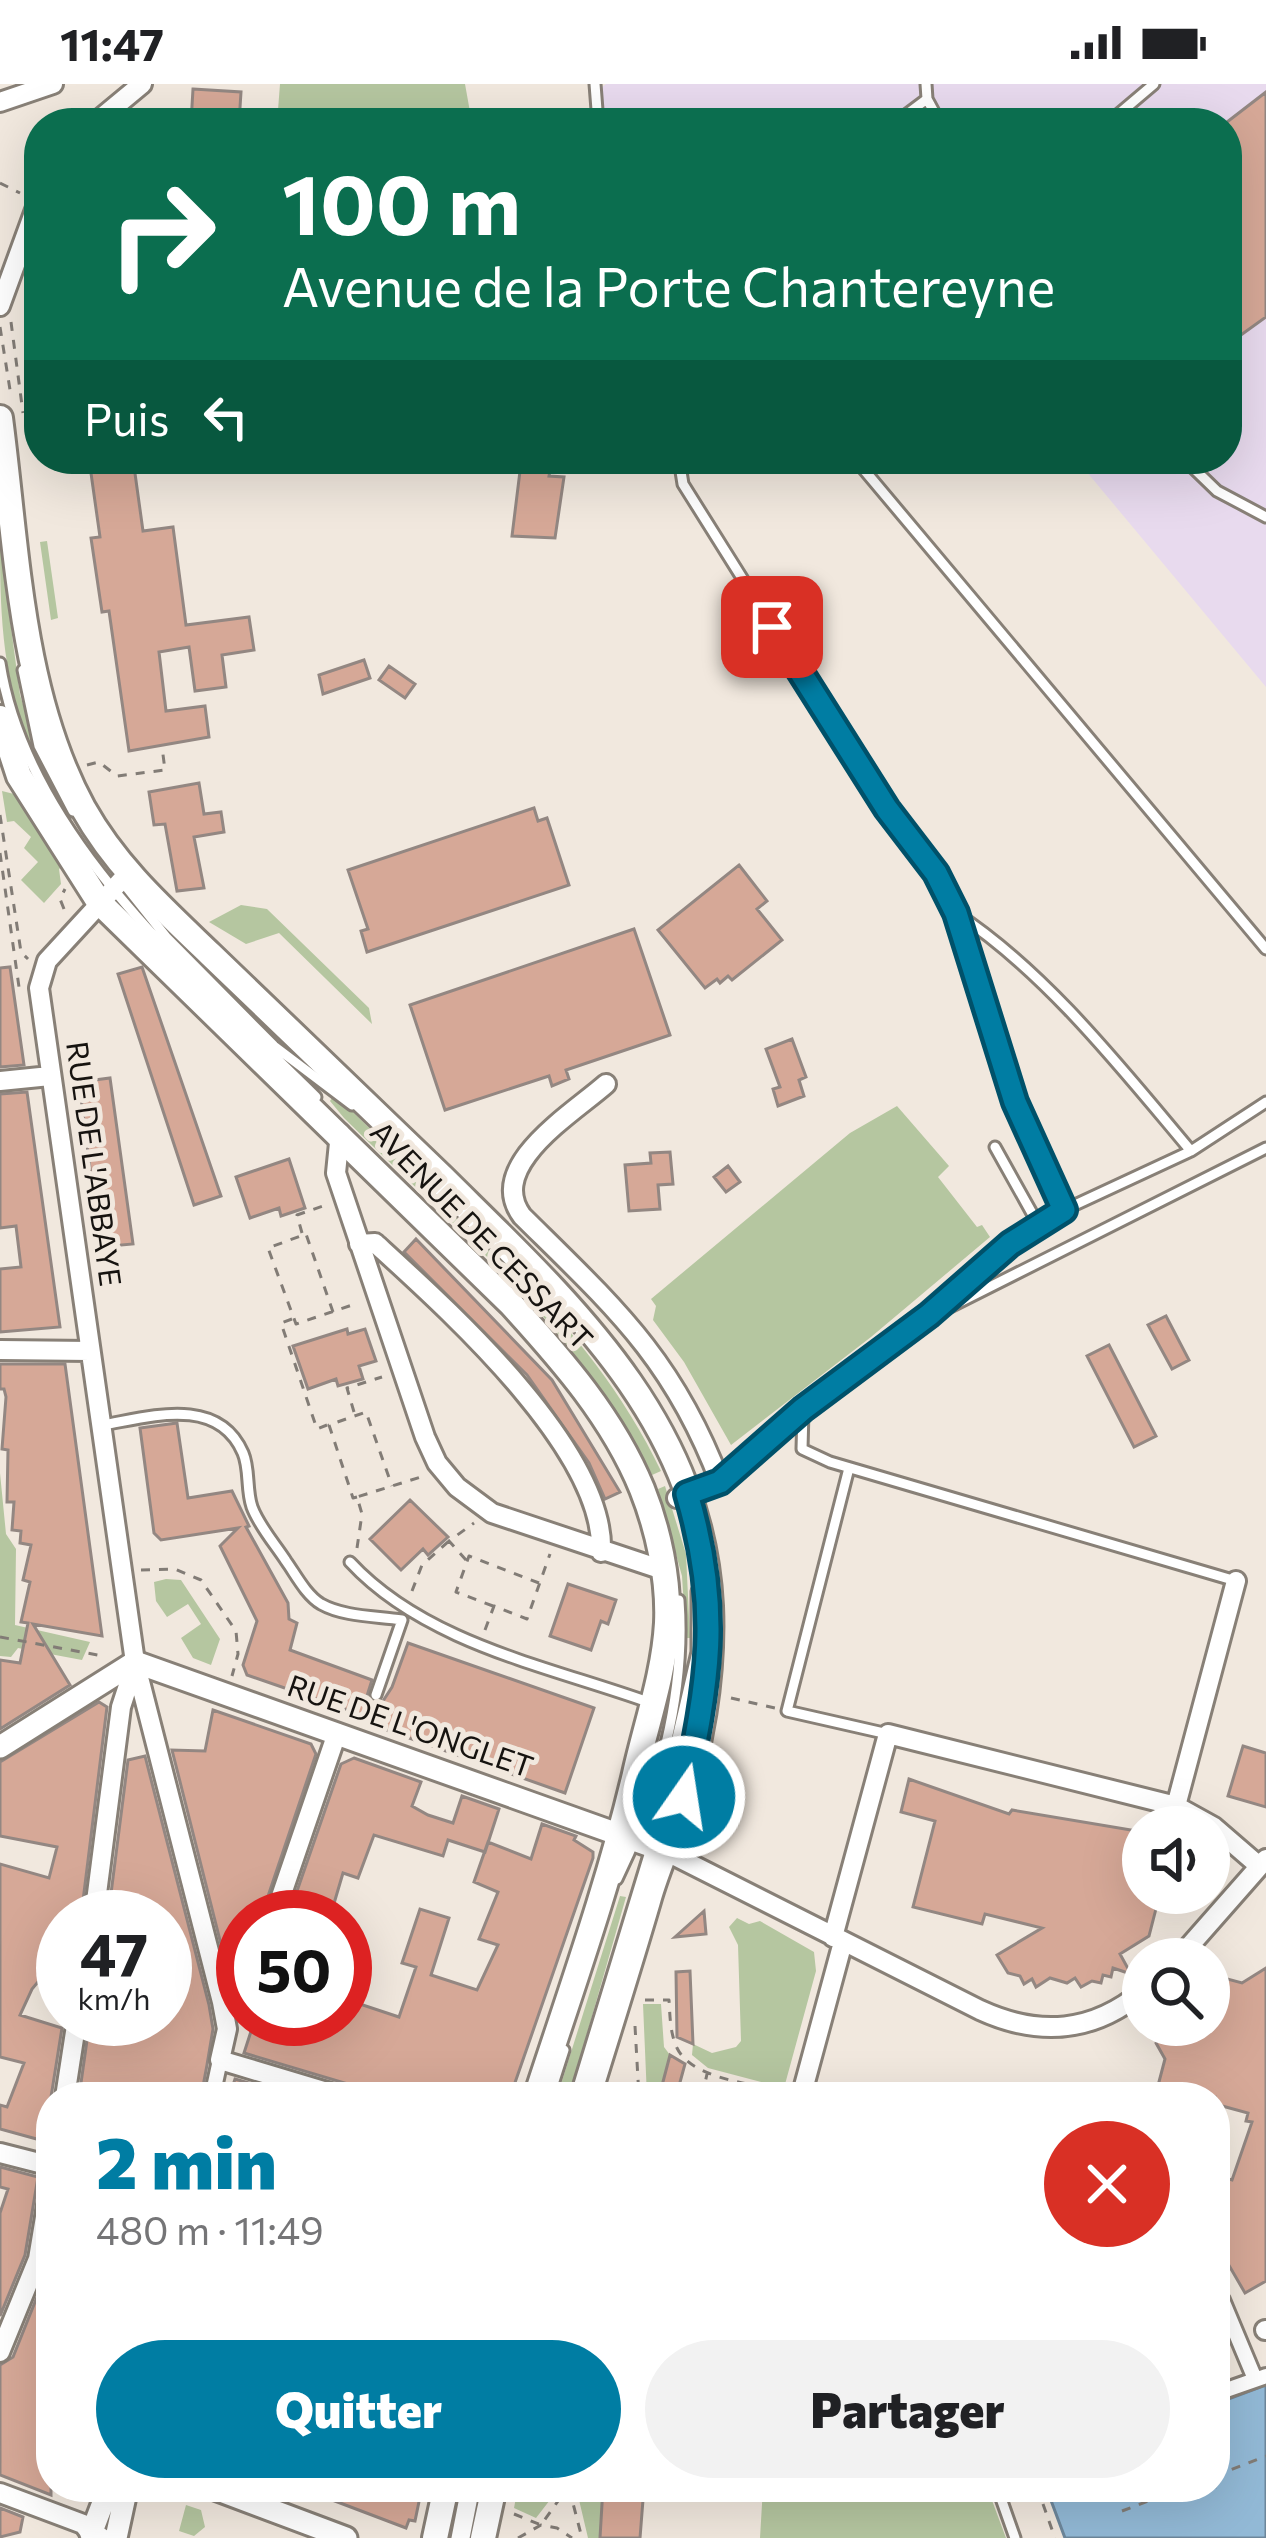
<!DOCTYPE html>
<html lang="fr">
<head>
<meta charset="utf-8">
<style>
	body { margin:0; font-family:Commissioner,sans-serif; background:#f2f2f2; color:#202124; height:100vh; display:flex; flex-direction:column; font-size:45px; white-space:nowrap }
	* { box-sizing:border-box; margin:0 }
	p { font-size:39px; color:#757577 }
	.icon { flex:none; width:66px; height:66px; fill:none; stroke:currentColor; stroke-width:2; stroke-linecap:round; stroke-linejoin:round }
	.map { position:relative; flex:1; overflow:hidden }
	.panel { position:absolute; left:36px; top:1998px; width:1194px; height:420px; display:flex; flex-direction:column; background:#fff; border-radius:48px; box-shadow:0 12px 48px #0002 }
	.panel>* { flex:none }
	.banner { position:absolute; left:24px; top:24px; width:1218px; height:366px; border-radius:48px; box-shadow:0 12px 48px #0002; background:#0b6e4f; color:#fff; overflow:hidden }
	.tools { position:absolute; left:1122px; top:1722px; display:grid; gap:24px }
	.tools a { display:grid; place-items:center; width:108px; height:108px; border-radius:50%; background:#fff; box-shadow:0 12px 48px #0002; font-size:60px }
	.speed { position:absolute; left:36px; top:1806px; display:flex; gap:24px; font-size:60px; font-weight:700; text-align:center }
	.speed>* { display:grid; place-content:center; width:156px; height:156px; border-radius:50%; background:#fff; box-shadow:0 12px 48px #0002; line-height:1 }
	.speed small { font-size:30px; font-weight:400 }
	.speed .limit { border:18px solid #d22; background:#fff; color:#111 }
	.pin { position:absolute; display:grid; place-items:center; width:102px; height:102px; color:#fff; margin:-51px; border-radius:24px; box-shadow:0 6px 18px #0006 }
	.me { position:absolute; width:132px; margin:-66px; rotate:13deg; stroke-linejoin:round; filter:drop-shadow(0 0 9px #0008) }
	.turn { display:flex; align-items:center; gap:42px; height:252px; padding:0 60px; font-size:54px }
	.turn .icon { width:156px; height:156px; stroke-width:2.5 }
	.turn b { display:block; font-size:84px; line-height:102px }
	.then { display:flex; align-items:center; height:114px; padding:0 60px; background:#0003; gap:24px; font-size:45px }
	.round { display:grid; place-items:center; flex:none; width:126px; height:126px; border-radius:63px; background:#f2f2f2 }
	.headline { display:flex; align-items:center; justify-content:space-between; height:204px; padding:0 60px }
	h1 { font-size:72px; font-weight:800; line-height:90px; color:#007da3 }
	.action { display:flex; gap:24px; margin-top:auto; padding:24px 60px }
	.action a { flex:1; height:138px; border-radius:72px; background:#007da3; color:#fff; font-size:48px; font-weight:800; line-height:138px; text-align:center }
	.action a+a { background:#f2f2f2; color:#202124 }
	.status { display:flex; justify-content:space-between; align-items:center; height:84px; padding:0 60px; background:#fff; direction:ltr }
	.status svg { height:33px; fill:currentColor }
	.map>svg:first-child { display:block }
</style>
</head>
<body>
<div class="status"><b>11:47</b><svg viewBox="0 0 49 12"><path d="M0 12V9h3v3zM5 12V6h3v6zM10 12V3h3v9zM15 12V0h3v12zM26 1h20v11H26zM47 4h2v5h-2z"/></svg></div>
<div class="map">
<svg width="1266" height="2454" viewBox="0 0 1266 2454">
	<rect width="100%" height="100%" fill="#f1e8de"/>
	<path fill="#e8daee" d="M606 0H1266V603L1076 375H1227V39H605L600 5Z"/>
	<path fill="#b5c6a0" d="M280 0H465L472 39H277Z
		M47 457 58 534 51 536 40 458Z
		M0 461 20 611 38 668 34 670C3 601 0 535 0 461Z
		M2 707 18 711 63 782 59 785 61 800 44 819 21 796 38 778 24 764 31 753 14 737 7 738Z
		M241 821 267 825 369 924 372 940 279 849 246 860 209 838Z
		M332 1014 351 1026C463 1137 592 1242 661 1387L652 1391C582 1248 456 1145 344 1034L330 1017Z
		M897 1022 949 1082 938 1093 977 1143 982 1141 990 1153 871 1253 731 1361 684 1278 653 1236 656 1222 651 1215 850 1049Z
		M0 1389 6 1450 16 1465 15 1541 90 1558 82 1576 18 1564 11 1573 0 1572Z
		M665 1402 686 1470 690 1554H686L682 1492 658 1405Z
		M166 1495 181 1496 220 1555 211 1581 193 1574 181 1554 201 1540 188 1520 167 1533 156 1517 154 1498Z
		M620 1812 626 1813 569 2013H557Z
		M737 1834 749 1840 760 1837 814 1868 816 1887 784 2004 708 1984 692 1971 693 1960 712 1969 736 1963 741 1957 738 1861 729 1843Z
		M643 1920H661L664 1963 670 1971 659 2013H647Z
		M518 2403H560L536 2434 514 2424Z
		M576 2403H603L600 2454H588Z
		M763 2403H987L1006 2454H760Z
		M186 2421 201 2426 205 2443 194 2452 179 2447Z"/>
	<path fill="#92b9d6" stroke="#6d879b" stroke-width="3" d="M1266 2301V2454H1065L1046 2403H1215V2320Z"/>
	<path fill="#d6a897" stroke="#938782" stroke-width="3" d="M193 5 241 8 239 39H191Z
		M1266 8V233L1227 261V38Z
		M89 375H133L143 447 173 443 186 541 249 533 254 566 222 571 226 603 195 607 189 563 159 568 166 627 205 622 209 653 129 667 109 527 102 528 91 454 100 453Z
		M521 379 551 381 549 392 564 393 555 454 512 452Z
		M364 576 370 594 323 610 319 591Z
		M389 582 415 600 405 614 379 596Z
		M199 699 204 730 221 728 224 748 194 753 204 804 177 807 165 740 154 741 149 708Z
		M534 724 538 737 547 734 569 801 367 868 361 847 368 845 348 786Z
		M739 781 767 817 757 825 782 856 732 896 728 892 720 899 717 895 705 904 658 846Z
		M634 845 670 951 566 986 569 995 552 1002 549 992 445 1026 410 921Z
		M10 883 24 981 0 983V884Z
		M142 883 221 1112 194 1121 118 890Z
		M792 955 806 993 799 996 804 1012 778 1022 773 1005 780 1003 766 965Z
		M110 994 133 1160 100 1163 79 998Z
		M27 1008 60 1243 0 1248V1185L21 1183 16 1142 0 1144V1010Z
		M670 1068 673 1100 658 1101 660 1125 629 1127 625 1081 651 1079 650 1069Z
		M289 1075 305 1124 281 1132 279 1124 250 1134 236 1093Z
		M728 1082 740 1098 726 1108 714 1093Z
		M416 1155 552 1296 620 1408 605 1415 589 1379 527 1291 404 1168Z
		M1166 1232 1189 1276 1172 1285 1148 1241Z
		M347 1245 348 1250 365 1245 376 1277 359 1282 363 1295 338 1302 336 1295 308 1305 293 1262Z
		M1109 1261 1156 1352 1134 1363 1087 1272Z
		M0 1280H65L102 1552 33 1540 70 1601 0 1645V1576L20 1579 28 1539 21 1538 30 1498 23 1496 31 1461 20 1459 21 1447 12 1446 14 1418H7L8 1366 2 1365 6 1313 4 1305H0Z
		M177 1339 188 1414 232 1407 249 1442 246 1443 288 1519 289 1535 297 1539 290 1566 372 1596 367 1612 374 1620 383 1617 392 1603 408 1559 594 1624 565 1709 378 1643 380 1637 247 1591 243 1581 257 1537 220 1462 238 1444 161 1456 154 1449 140 1344Z
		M410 1416 448 1453 428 1471 423 1465 401 1486 370 1455Z
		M568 1500 616 1516 608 1540 601 1537 591 1566 550 1552Z
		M99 1618 107 1623 81 1833H63V1868L32 1905 20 1931 62 1944 44 2057 0 2045V2021L7 2023 24 1979 0 1973V1780L49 1794 57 1763 0 1752V1678Z
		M213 1626 311 1660 316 1670 261 1833H243V1882L236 1901 231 1900 172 1666 205 1667Z
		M1243 1662 1266 1669V1723L1228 1712Z
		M145 1672 209 1921 213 1945 207 1981 201 2013H79L90 1935H165V1833H108L128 1676Z
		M354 1674 421 1698 412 1722 428 1731 453 1739 462 1712 499 1725 485 1768 448 1756 443 1772 374 1751 358 1794 343 1789 330 1833H288L341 1680Z
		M909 1695 1009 1730 1012 1726 1143 1748V1809H1160L1149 1852 1120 1870 1131 1890 1113 1884 1111 1893 1103 1891 1101 1899 1092 1897 1081 1903 1075 1894 1067 1899 1050 1894 1036 1903 1032 1895 1024 1900 1020 1892 1008 1889 997 1871 1042 1844 985 1830 982 1840 913 1823 935 1737 901 1728Z
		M542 1740 576 1752 574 1756 593 1768V1774L510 2013H357L348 2000 244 1969 255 1935H345V1915L399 1933 416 1883 402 1879 420 1825 449 1834 431 1891 477 1906 498 1861 479 1855 498 1808 474 1798 488 1758 531 1775Z
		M704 1827 706 1850 675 1853Z
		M1266 1884V2197L1245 2209 1223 2171 1215 2169V2091L1232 2096 1252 2038 1246 2037 1248 2029 1215 2020V2013H1155L1165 1975 1156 1959 1161 1941H1209V1903L1224 1894 1242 1899Z
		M690 1887 693 1960 677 1953 676 1888Z
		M670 1971 685 1980 676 2013H659Z
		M235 1995 297 2013H229Z
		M0 2083 38 2093 25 2171 0 2232V2129L8 2105 0 2103Z
		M51 2178V2411L0 2391V2281L13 2273Z
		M298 2403H422L415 2437 409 2436 406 2444Z
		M603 2403H644L640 2454H600Z
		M0 2424 23 2433 20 2448 0 2453Z"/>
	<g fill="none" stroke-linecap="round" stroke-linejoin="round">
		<defs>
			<path id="service" d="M595 0 598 39
				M927 15 940 39
				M895 39 927 15 926 0
				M1108 39 1154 0
				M679 375 683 400 887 725 936 789 956 829 1015 1018 1064 1126
				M855 375 1266 865
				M1184 375 1217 407 1266 433
				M0 579C27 754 197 895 316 1013
				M23 586 39 662 73 727
				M120 795 167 854 274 962 352 1021
				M956 829C1046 888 1122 985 1191 1067
				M995 1063 1038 1140
				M411 1079 527 1194
				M1010 1160 1064 1126 1191 1067 1266 1018
				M944 1226 1266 1064
				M803 1327 802 1365 830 1378 1236 1497
				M103 1341C149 1333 218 1311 243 1369 250 1385 246 1406 252 1423 259 1442 275 1460 286 1477 296 1491 306 1511 321 1520 344 1533 377 1532 402 1536
				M849 1384 787 1627 888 1650
				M350 1478C425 1559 547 1582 648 1618
				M376 1611 402 1536
				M617 1795C658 1711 686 1611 679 1516
				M549 2013 564 1966
				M575 2013 652 1761 697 1568V1507
				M997 2403 1015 2454
				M456 2454 466 2403
				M465 2454 475 2403"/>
			<path id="pedestrian" d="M212 2013 220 1976
				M1215 2219 1222 2216 1255 2295
				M1215 2310 1266 2292"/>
			<path id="minor" d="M0 18 53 0
				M95 39 142 0
				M0 222 39 115
				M128 789 47 877 39 904 135 1578 222 1918 227 1945 220 1976 344 2013
				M0 997 50 992
				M606 1000C572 1030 485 1082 522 1132 613 1222 673 1274 720 1398
				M340 1049 336 1089 425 1353 437 1379 457 1403 492 1429 663 1486
				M359 1160 375 1159C446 1224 606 1366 601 1468
				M0 1266 90 1267
				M677 1414 720 1398 803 1325 929 1231 1010 1160
				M1176 1722 1236 1497
				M665 1767 980 1926C1039 1953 1093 1949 1143 1907
				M94 1833 121 1623 134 1583
				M274 1833 337 1649
				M833 1853 888 1650 1176 1722 1214 1743 1258 1781
				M1178 1875 1266 1775
				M65 2013 77 1935
				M801 2013 843 1858
				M0 2069 51 2082
				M1265 2246H1266
				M0 2268 38 2175 51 2097
				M0 2409 83 2440 91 2450"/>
			<path id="tertiary" d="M0 1663 135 1578 665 1767
				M210 2403 346 2454
				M100 2454 91 2450 109 2403
				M116 2454 127 2403"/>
			<path id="secondary" d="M0 334C17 463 20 608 83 724 116 783 162 824 210 870 288 945 366 1019 443 1094 566 1216 701 1335 710 1522 713 1592 700 1667 678 1734 668 1761 656 1788 648 1817 629 1882 608 1948 588 2013
				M0 634 19 692 99 818 511 1220C562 1276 613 1334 642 1405 658 1445 669 1495 667 1539 664 1591 646 1640 635 1690 609 1800 571 1906 536 2013
				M435 2454 446 2403
				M483 2454 494 2403"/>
		</defs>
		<use href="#service" stroke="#888077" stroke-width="15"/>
		<use href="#pedestrian" stroke="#888077" stroke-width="20"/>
		<use href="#minor" stroke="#888077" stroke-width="24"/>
		<use href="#tertiary" stroke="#888077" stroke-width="27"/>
		<use href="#secondary" stroke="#888077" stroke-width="30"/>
		<path stroke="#827c76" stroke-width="3" stroke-dasharray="9 9" stroke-linecap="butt" d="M0 99 20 109
			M11 238 23 329
			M0 243 11 312
			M87 681 99 678 117 692 165 686 162 663
			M0 731 21 868 28 875
			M0 769 19 903
			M64 825 60 815 65 805
			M302 1149 297 1131 326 1121
			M333 1228 306 1150 268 1164 296 1240 358 1219
			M292 1235 281 1239 317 1345 327 1341
			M354 1328 347 1304 382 1293
			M357 1413 353 1414 329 1341 366 1328 392 1402
			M357 1464 362 1430 357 1413 424 1392
			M466 1476 449 1457 474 1439
			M141 1486 175 1485 201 1496 236 1547 238 1570 232 1592
			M412 1507 422 1481 449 1457
			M493 1522 456 1508 469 1472 539 1499
			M485 1546 494 1522 527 1535 550 1470
			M0 1553 103 1572
			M731 1614 775 1624
			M645 1916H669C670 1932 670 1949 677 1964 692 1995 750 1999 781 2007
			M635 1942 639 2013
			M702 2013 707 1990
			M751 2013 755 2002
			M1215 2392 1266 2372
			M1037 2403 1055 2454
			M569 2404 582 2454
			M1122 2427 1185 2403
			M514 2430 541 2441 568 2403
			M518 2454 541 2441 557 2444 572 2454"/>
		<use href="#service" stroke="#fff" stroke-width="9"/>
		<use href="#pedestrian" stroke="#fff" stroke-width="14"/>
		<use href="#minor" stroke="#fff" stroke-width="18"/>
		<use href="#tertiary" stroke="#fff" stroke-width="21"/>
		<use href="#secondary" stroke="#fff" stroke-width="24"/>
	</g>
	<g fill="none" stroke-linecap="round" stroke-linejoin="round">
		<defs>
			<path id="route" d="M684 1713C708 1597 722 1527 687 1410L720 1398 803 1325 929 1231 1010 1160 1064 1126 1015 1018 956 829 936 789 887 725 772 543"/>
		</defs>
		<use href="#route" stroke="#00516a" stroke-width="30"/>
		<use href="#route" stroke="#007da3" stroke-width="21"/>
	</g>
	<g text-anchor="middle" stroke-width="10" stroke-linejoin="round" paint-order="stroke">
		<g font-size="30" fill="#161310" stroke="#f1e8de">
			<text transform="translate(93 1080) rotate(82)" y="10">RUE DE L'ABBAYE</text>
			<text transform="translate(481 1152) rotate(46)" y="10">AVENUE DE CESSART</text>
			<text transform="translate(410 1643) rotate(19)" y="10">RUE DE L'ONGLET</text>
		</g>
	</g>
</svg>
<div class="tools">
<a><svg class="icon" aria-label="sound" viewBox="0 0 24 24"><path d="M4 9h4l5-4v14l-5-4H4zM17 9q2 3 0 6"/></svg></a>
<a><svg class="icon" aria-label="search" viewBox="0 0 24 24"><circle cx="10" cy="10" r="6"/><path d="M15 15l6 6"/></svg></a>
</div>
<div class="speed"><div>47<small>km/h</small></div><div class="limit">50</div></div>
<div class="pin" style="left:772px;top:543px;background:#d93025"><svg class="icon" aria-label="arrive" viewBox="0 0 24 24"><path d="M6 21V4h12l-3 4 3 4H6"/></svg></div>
<svg class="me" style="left:684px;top:1713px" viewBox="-20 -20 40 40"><circle r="17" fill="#007da3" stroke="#fff" stroke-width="3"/><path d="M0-11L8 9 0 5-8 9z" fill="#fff"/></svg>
<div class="banner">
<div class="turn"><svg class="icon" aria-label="right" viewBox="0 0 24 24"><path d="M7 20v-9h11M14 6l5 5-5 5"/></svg><div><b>100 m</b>Avenue de la Porte Chantereyne</div></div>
<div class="then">Puis<svg class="icon" aria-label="left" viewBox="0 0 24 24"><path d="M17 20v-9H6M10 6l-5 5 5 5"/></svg></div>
</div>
<section class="panel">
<div class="headline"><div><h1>2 min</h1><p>480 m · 11:49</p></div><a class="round" style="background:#d93025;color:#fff"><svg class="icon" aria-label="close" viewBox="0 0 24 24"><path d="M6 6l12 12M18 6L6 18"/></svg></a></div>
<div class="action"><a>Quitter</a><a>Partager</a></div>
</section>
</div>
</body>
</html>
